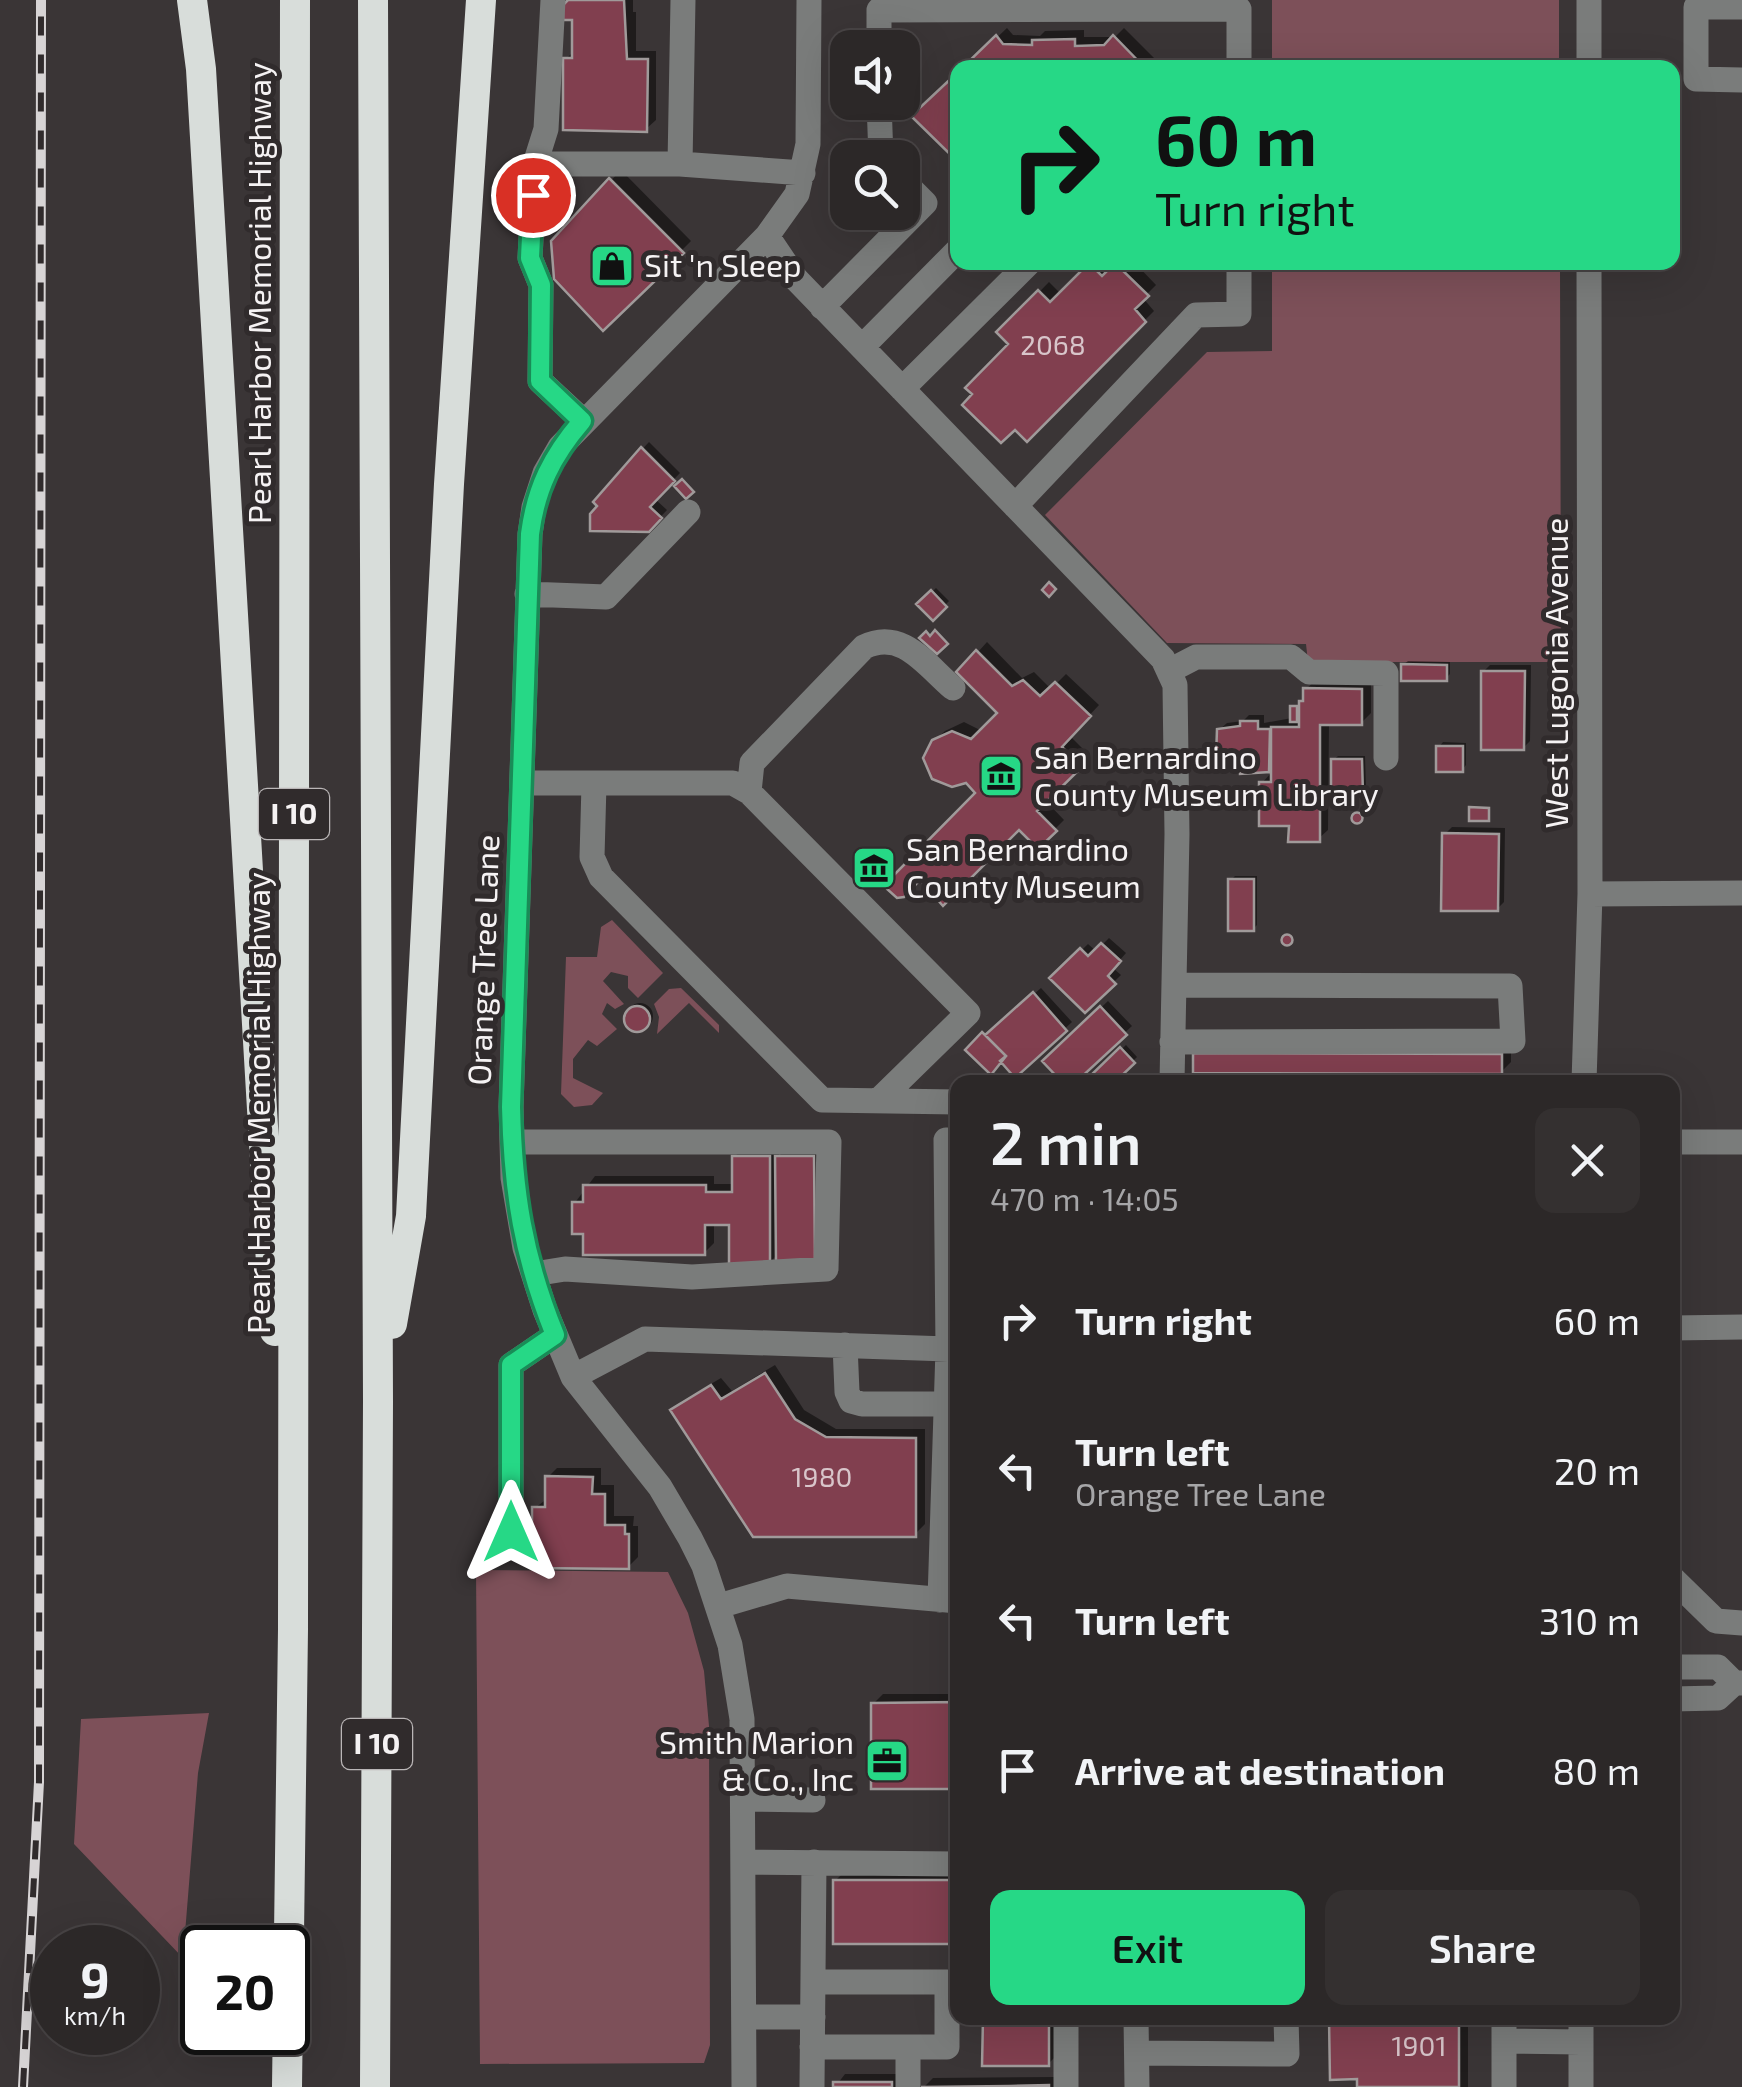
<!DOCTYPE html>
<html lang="en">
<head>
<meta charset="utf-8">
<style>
	body { margin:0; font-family:"Exo 2",sans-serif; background:#343030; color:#f1f3f6; height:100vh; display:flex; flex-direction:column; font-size:38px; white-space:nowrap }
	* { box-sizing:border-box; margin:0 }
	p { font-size:32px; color:#a6a6a8 }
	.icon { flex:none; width:55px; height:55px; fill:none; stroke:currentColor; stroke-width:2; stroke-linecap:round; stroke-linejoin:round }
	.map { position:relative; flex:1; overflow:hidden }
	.sheet { position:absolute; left:950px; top:1075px; width:730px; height:950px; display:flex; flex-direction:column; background:#2c2828; border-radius:20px; box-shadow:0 10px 40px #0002,0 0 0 2px #484445 }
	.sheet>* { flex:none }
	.top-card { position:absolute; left:950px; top:60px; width:730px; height:210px; border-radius:20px; box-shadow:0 10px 40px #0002,0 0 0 2px #484445; background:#26d886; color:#111; overflow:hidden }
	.buttons { position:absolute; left:830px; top:30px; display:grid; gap:20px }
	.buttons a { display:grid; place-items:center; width:90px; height:90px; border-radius:20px; background:#2c2828; box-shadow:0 10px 40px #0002,0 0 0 2px #484445; font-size:50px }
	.speed { position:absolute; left:30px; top:1925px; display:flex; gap:20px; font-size:50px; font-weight:700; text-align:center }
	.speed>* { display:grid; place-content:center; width:130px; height:130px; border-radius:50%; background:#2c2828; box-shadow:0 10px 40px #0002,0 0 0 2px #484445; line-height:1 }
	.speed small { font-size:25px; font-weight:400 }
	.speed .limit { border:5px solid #111; border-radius:15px; background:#fff; color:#111 }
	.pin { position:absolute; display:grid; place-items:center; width:85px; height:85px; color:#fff; margin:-42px; border:5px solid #fff; border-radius:50%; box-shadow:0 2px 10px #0007 }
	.me { position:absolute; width:110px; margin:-55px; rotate:0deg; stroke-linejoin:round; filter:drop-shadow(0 0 8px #0008) }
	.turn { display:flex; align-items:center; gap:35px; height:210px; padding:0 40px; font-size:45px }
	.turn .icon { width:130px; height:130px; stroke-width:2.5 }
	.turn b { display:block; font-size:70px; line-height:85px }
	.round { display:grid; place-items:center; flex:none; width:105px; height:105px; border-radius:20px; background:#343030 }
	.summary { display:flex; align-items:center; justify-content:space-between; height:170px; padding:0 40px }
	h1 { font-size:60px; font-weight:600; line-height:75px }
	.primary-button { display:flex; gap:20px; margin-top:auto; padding:20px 40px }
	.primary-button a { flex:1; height:115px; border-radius:20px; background:#26d886; color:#111; font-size:40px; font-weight:600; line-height:115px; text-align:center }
	.primary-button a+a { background:#343030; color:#f1f3f6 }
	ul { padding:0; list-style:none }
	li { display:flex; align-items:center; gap:30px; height:150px; padding:0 40px }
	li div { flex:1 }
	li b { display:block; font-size:38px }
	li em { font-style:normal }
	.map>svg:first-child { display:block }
</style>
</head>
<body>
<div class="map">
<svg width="1742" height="2087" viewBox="0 0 1742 2087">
	<rect width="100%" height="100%" fill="#3a3536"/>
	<path fill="#7d5059" d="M1272 0H1559V67H1272Z
		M1272 263H1560L1561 662H1308L1306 644 1167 643 1045 515 1207 352 1272 351Z
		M612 920 663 973 638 998 628 988V976L611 972 603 981 624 1004 615 1009 607 1003 602 1014 617 1029 597 1046 588 1040 573 1059V1078L603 1093 592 1105 574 1107 561 1094 566 957H597L601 927Z
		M681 988 719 1025V1033L689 1003 657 1034 659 1017 654 1004 669 989Z
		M476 1570 668 1572 688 1613 704 1671 709 1726 710 2045 704 2063 480 2064Z
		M209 1713 198 1773 183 1958 74 1844 81 1719Z"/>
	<path fill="#0007" d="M571 0H633V12H636V51H656V120L646 129 566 59 575 50Z
		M1007 28 1013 35 1040 36 1045 31 1084 30V37H1115L1124 28 1164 68H965Z
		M621 170 691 241 604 328 553 241Z
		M1093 262H1108L1113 268 1119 262H1134L1156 285 1143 298 1154 311 1027 438 1012 344 1000 332 1049 282 1061 294Z
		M649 442 680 473 655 499 667 510 648 530 601 506 604 490Z
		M936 588 949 601 933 618 920 604Z
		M987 642 1022 678 1034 672 1051 689 1066 674 1099 705 1070 736 1089 755 1045 800 1064 820 1038 846 979 793 934 741 945 731 964 722 982 731 1001 713 960 672Z
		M1408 661 1450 662V674L1446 678 1403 665Z
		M1490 665H1531L1530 741 1523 748 1483 672Z
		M1316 680H1371V713L1361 723 1329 722 1328 830 1318 839 1291 823 1262 783 1271 773 1273 764 1268 769 1219 730 1227 723 1243 721 1249 715H1264V723L1292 718 1293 706H1302L1306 689Z
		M1443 742 1466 743V765L1462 770 1439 747Z
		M1338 756H1365L1366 787 1362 791 1331 762Z
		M1452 827 1505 828 1504 902 1497 909 1445 834Z
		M1235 876H1257V925L1253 929 1231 880Z
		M1109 938 1126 953 1113 968 1121 975 1085 1010 1053 978 1088 944 1096 951Z
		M1041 988 1072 1022 1015 1075 1001 1059 969 1050Z
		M1108 1001 1132 1026 1072 1082H1066L1045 1061Z
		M627 1016a13 13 0 1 1 26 0a13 13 0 1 1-26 0Z
		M1126 1045 1137 1057 1112 1082H1092L1089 1080Z
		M1511 1046V1062L1501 1072 1196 1070Z
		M744 1148H778L779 1156 785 1150H820L821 1253 778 1254 769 1263 732 1222H714V1243L704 1253 585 1232 574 1204 595 1176H714V1184H734V1157Z
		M775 1365 804 1410 836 1429H925V1524L915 1534 673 1410 682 1401 721 1378 732 1391Z
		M557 1468H601V1485H614V1516H634L633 1526H638V1557L628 1567 535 1508 548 1498V1477Z
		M883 1694H958V1786L873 1704Z
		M845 1871H958V1941L835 1881Z
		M985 2018H1058V2054L1048 2064H985Z
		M1332 2018H1468V2087H1360V2077H1332Z
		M845 2074H901L900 2087H835Z
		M1057 2077V2087H924L933 2078Z"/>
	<path fill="#813f4f" stroke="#a09a9a" stroke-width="2.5" d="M568 0H624L627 59H648L647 132 563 130V58H572V20H563V5Z
		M996 35 1003 44 1032 45V40L1075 39V46L1104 45 1113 35 1145 68H962Z
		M958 72V162L911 116Z
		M609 178 684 253 603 331 554 279 551 241Z
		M1089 263 1102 276 1115 263 1149 296 1135 309 1146 322 1027 442 1015 430 1001 443 962 405 972 394 965 388 1008 344 996 332 1038 290 1050 302Z
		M641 447 675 481 650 507 662 518 649 532 590 531V514L597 506 593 502Z
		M682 479 694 492 686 499 674 486Z
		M1049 582 1056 589 1049 597 1042 590Z
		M931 590 947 607 933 621 916 604Z
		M935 630 948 644 937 654 919 638 926 631 930 636Z
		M976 650 1012 686 1023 680 1040 696 1055 682 1091 716 1062 747 1082 767 1037 811 1057 831 1038 849 1019 830 943 906 920 880 904 897 897 898 887 889V882L975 793 966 783 952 787 932 779 923 758 932 740 952 731 971 739 997 713 956 672Z
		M1401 664 1447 665V681H1401Z
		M1481 671H1525L1524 750H1481Z
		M1303 688 1362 689V725H1320V842H1288L1289 826H1259V782H1271V727H1299V701H1303Z
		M1290 706H1297V722H1290Z
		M1240 721H1258V729H1270L1269 772 1240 774V769H1231V759L1216 758 1217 729 1240 726Z
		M1436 746H1463V772H1436Z
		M1331 759H1362L1363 794H1331Z
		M1469 807 1489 808V821H1469Z
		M1351.5 818a5.5 5.5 0 1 1 11 0a5.5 5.5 0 1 1-11 0Z
		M1442 833 1499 834 1498 911H1441Z
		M1228 879H1254V931H1228Z
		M1281.5 940a5.5 5.5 0 1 1 11 0a5.5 5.5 0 1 1-11 0Z
		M1101 943 1121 961 1108 976 1116 984 1085 1013 1049 978 1080 948 1088 956Z
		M1033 992 1067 1031 1015 1078 1000 1061 1006 1056 985 1035Z
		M624 1019a13 13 0 1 1 26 0a13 13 0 1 1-26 0Z
		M1100 1006 1127 1035 1076 1082H1062L1042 1061Z
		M982 1032 1006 1056 991 1075 965 1050Z
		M1120 1047 1135 1063 1115 1082H1088L1086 1080Z
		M1193 1053 1502 1054V1074L1193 1073Z
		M732 1156H770V1265H729V1225H705V1255H583V1234H572V1202H583V1185H706V1192H732Z
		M775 1156H814L815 1263H776Z
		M765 1373 795 1419 826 1437 916 1438V1537H753L670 1410 711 1385 721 1399Z
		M545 1476 593 1477 592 1494H605V1525H625V1534H629V1569L532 1568V1507H545Z
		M958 1702V1789H871V1703Z
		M833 1880H958V1944H833Z
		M983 2018H1049V2066H982Z
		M1329 2018H1459V2087H1357V2079L1330 2080Z
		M833 2082H892V2087H833Z
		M1049 2085V2087H921L1010 2086Z"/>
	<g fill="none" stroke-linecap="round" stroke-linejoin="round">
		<path stroke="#7a7c7b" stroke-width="25" d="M1589 0V68
			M1742 7H1696V79L1742 80
			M879 48V10L1239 9V68
			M879 102 881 158
			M535 164 546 129 553 0
			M680 164 683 0
			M767 236 796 279 1163 659 1175 685 1177 834 1172 1082
			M822 307 925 203 902 180
			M862 347 958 250
			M902 389 1030 262
			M583 421 540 381 541 285 530 258 535 164H680L803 173
			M1015 506 1196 315 1239 314V262
			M527 594 606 597 688 512
			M1169 671 1196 657H1291L1309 672 1386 673V758
			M522 783H733L749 792 968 1013 878 1101
			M594 784 592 857 601 877 822 1100 958 1102
			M749 792 752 763 864 647C902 628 926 665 953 688
			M1590 894 1742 893
			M1172 1042 1513 1041 1510 986 1175 985
			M1584 1082 1590 894 1589 262
			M512 1142H829L826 1269 692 1277 565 1269 534 1274
			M1672 1142H1742
			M1672 1328 1742 1327
			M845 1345 847 1392 851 1401 862 1404H946
			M573 1377 645 1339 948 1349 946 1140 958 1141
			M511 1532V1365L555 1335
			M1672 1578 1716 1621 1742 1623
			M940 1600 948 1349
			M719 1606 787 1586 958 1601
			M1672 1667H1718L1734 1683H1742
			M1672 1699 1718 1698 1734 1683
			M743 1799 813 1800
			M743 1862 958 1864
			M744 2017H813
			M1136 2018 1137 2087
			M1504 2018V2087
			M1581 2018V2087
			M1504 2041 1581 2042
			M812 2047H947V1982H813
			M908 2047V2087
			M1137 2053 1287 2054 1286 2018
			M744 2087 742 1719 730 1645 704 1566 690 1538 660 1487 573 1377 545 1310 525 1248 513 1178 511 1107 530 534 534 507 545 473 560 447 767 236 797 194 808 144 809 0
			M812 2087 814 1862
			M1066 2087V2018"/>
		<path stroke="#d8ddda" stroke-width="30" d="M192 0 201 69 275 1331
			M373 0 378 1401 375 2087
			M392 1324 411 1216 449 484 481 0
			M287 2087 293 1629 295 0"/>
		<defs>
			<path id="rail" d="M23 2087 39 1782 41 0"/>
		</defs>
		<use href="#rail" stroke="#d7d4d5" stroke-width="10"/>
		<use href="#rail" stroke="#302b2c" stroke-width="6" stroke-dasharray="19" stroke-linecap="butt"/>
	</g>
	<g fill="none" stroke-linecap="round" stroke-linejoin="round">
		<defs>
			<path id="route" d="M511 1532V1365L555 1335C523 1256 513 1192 511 1107L530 534C536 488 552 456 582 421L540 381 541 285 530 258 533 195"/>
		</defs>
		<use href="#route" stroke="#198c57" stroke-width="25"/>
		<use href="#route" stroke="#26d886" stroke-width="18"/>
	</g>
	<defs>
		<symbol id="shop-square" viewBox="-11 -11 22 22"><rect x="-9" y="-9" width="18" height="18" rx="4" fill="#26d886" stroke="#302b2c"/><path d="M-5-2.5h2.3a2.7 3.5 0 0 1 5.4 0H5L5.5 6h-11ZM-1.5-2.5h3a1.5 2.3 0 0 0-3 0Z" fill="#111"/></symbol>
		<symbol id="museum-square" viewBox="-11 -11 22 22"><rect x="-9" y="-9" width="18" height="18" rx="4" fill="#26d886" stroke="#302b2c"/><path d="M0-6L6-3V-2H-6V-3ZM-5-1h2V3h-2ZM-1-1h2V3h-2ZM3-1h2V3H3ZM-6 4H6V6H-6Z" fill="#111"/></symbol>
		<symbol id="office-square" viewBox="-11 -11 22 22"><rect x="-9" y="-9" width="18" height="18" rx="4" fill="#26d886" stroke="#302b2c"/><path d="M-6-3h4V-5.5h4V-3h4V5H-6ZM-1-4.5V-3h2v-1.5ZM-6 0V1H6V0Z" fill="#111"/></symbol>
	</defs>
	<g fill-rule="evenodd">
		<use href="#shop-square" x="587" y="241" width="50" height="50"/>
		<use href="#museum-square" x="976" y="751" width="50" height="50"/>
		<use href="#museum-square" x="849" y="843" width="50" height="50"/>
		<use href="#office-square" x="862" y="1736" width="50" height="50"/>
	</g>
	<g text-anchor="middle" stroke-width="10" stroke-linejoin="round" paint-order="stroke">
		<g font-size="28" fill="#d8c5ca">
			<text x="1053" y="355">2068</text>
			<text x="822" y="1487">1980</text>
			<text x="1419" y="2056">1901</text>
		</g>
		<g fill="#302b2c" stroke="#bab6b7" stroke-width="2.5">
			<rect x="259" y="789" width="70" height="50" rx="8"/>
			<rect x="342" y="1719" width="70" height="50" rx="8"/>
		</g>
		<g font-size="30" font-weight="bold" fill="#f5f2f3">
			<text x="294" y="824">I 10</text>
			<text x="377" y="1754">I 10</text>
		</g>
		<g font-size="32" fill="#f5f2f3" stroke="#302b2c" text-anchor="start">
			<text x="644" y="277">Sit 'n Sleep</text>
			<text x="1034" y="769">San Bernardino<tspan x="1034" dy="37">County Museum Library</tspan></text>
			<text x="906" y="861">San Bernardino<tspan x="906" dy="37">County Museum</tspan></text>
			<text x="854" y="1754" text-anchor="end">Smith Marion<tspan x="854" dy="37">&amp; Co., Inc</tspan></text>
		</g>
		<g font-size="32" fill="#f5f2f3" stroke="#302b2c">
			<text transform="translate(260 293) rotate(-90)" y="11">Pearl Harbor Memorial Highway</text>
			<text transform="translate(1557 673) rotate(-90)" y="11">West Lugonia Avenue</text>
			<text transform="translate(484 960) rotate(-88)" y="11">Orange Tree Lane</text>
			<text transform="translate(259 1103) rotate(-90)" y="11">Pearl Harbor Memorial Highway</text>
		</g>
	</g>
</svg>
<div class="buttons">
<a><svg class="icon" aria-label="sound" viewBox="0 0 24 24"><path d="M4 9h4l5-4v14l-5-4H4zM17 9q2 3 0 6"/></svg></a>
<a><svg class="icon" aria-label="search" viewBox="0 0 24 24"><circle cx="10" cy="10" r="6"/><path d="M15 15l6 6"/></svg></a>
</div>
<div class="speed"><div>9<small>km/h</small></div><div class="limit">20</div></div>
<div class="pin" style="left:533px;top:195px;background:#d93025"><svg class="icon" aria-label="arrive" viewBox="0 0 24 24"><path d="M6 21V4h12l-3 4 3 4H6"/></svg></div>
<svg class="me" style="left:511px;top:1532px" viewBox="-20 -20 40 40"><path d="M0-17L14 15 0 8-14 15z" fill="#26d886" stroke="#fff" stroke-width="4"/></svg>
<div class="top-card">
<div class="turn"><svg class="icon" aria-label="right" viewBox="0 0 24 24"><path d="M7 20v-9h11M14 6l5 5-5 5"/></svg><div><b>60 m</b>Turn right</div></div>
</div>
<section class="sheet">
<div class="summary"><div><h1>2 min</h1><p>470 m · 14:05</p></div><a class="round"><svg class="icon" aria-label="close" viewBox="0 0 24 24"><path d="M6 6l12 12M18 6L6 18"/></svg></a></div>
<ul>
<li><svg class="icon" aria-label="right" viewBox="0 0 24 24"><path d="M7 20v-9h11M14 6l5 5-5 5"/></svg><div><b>Turn right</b></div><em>60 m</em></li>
<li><svg class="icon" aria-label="left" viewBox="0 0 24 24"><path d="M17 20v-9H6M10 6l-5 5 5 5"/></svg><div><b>Turn left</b><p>Orange Tree Lane</p></div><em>20 m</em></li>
<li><svg class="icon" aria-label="left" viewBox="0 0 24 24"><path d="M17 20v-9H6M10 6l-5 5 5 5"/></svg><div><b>Turn left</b></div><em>310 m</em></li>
<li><svg class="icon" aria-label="arrive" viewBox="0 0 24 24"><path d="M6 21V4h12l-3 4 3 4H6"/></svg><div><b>Arrive at destination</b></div><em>80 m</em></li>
</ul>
<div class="primary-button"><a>Exit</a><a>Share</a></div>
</section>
</div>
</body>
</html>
